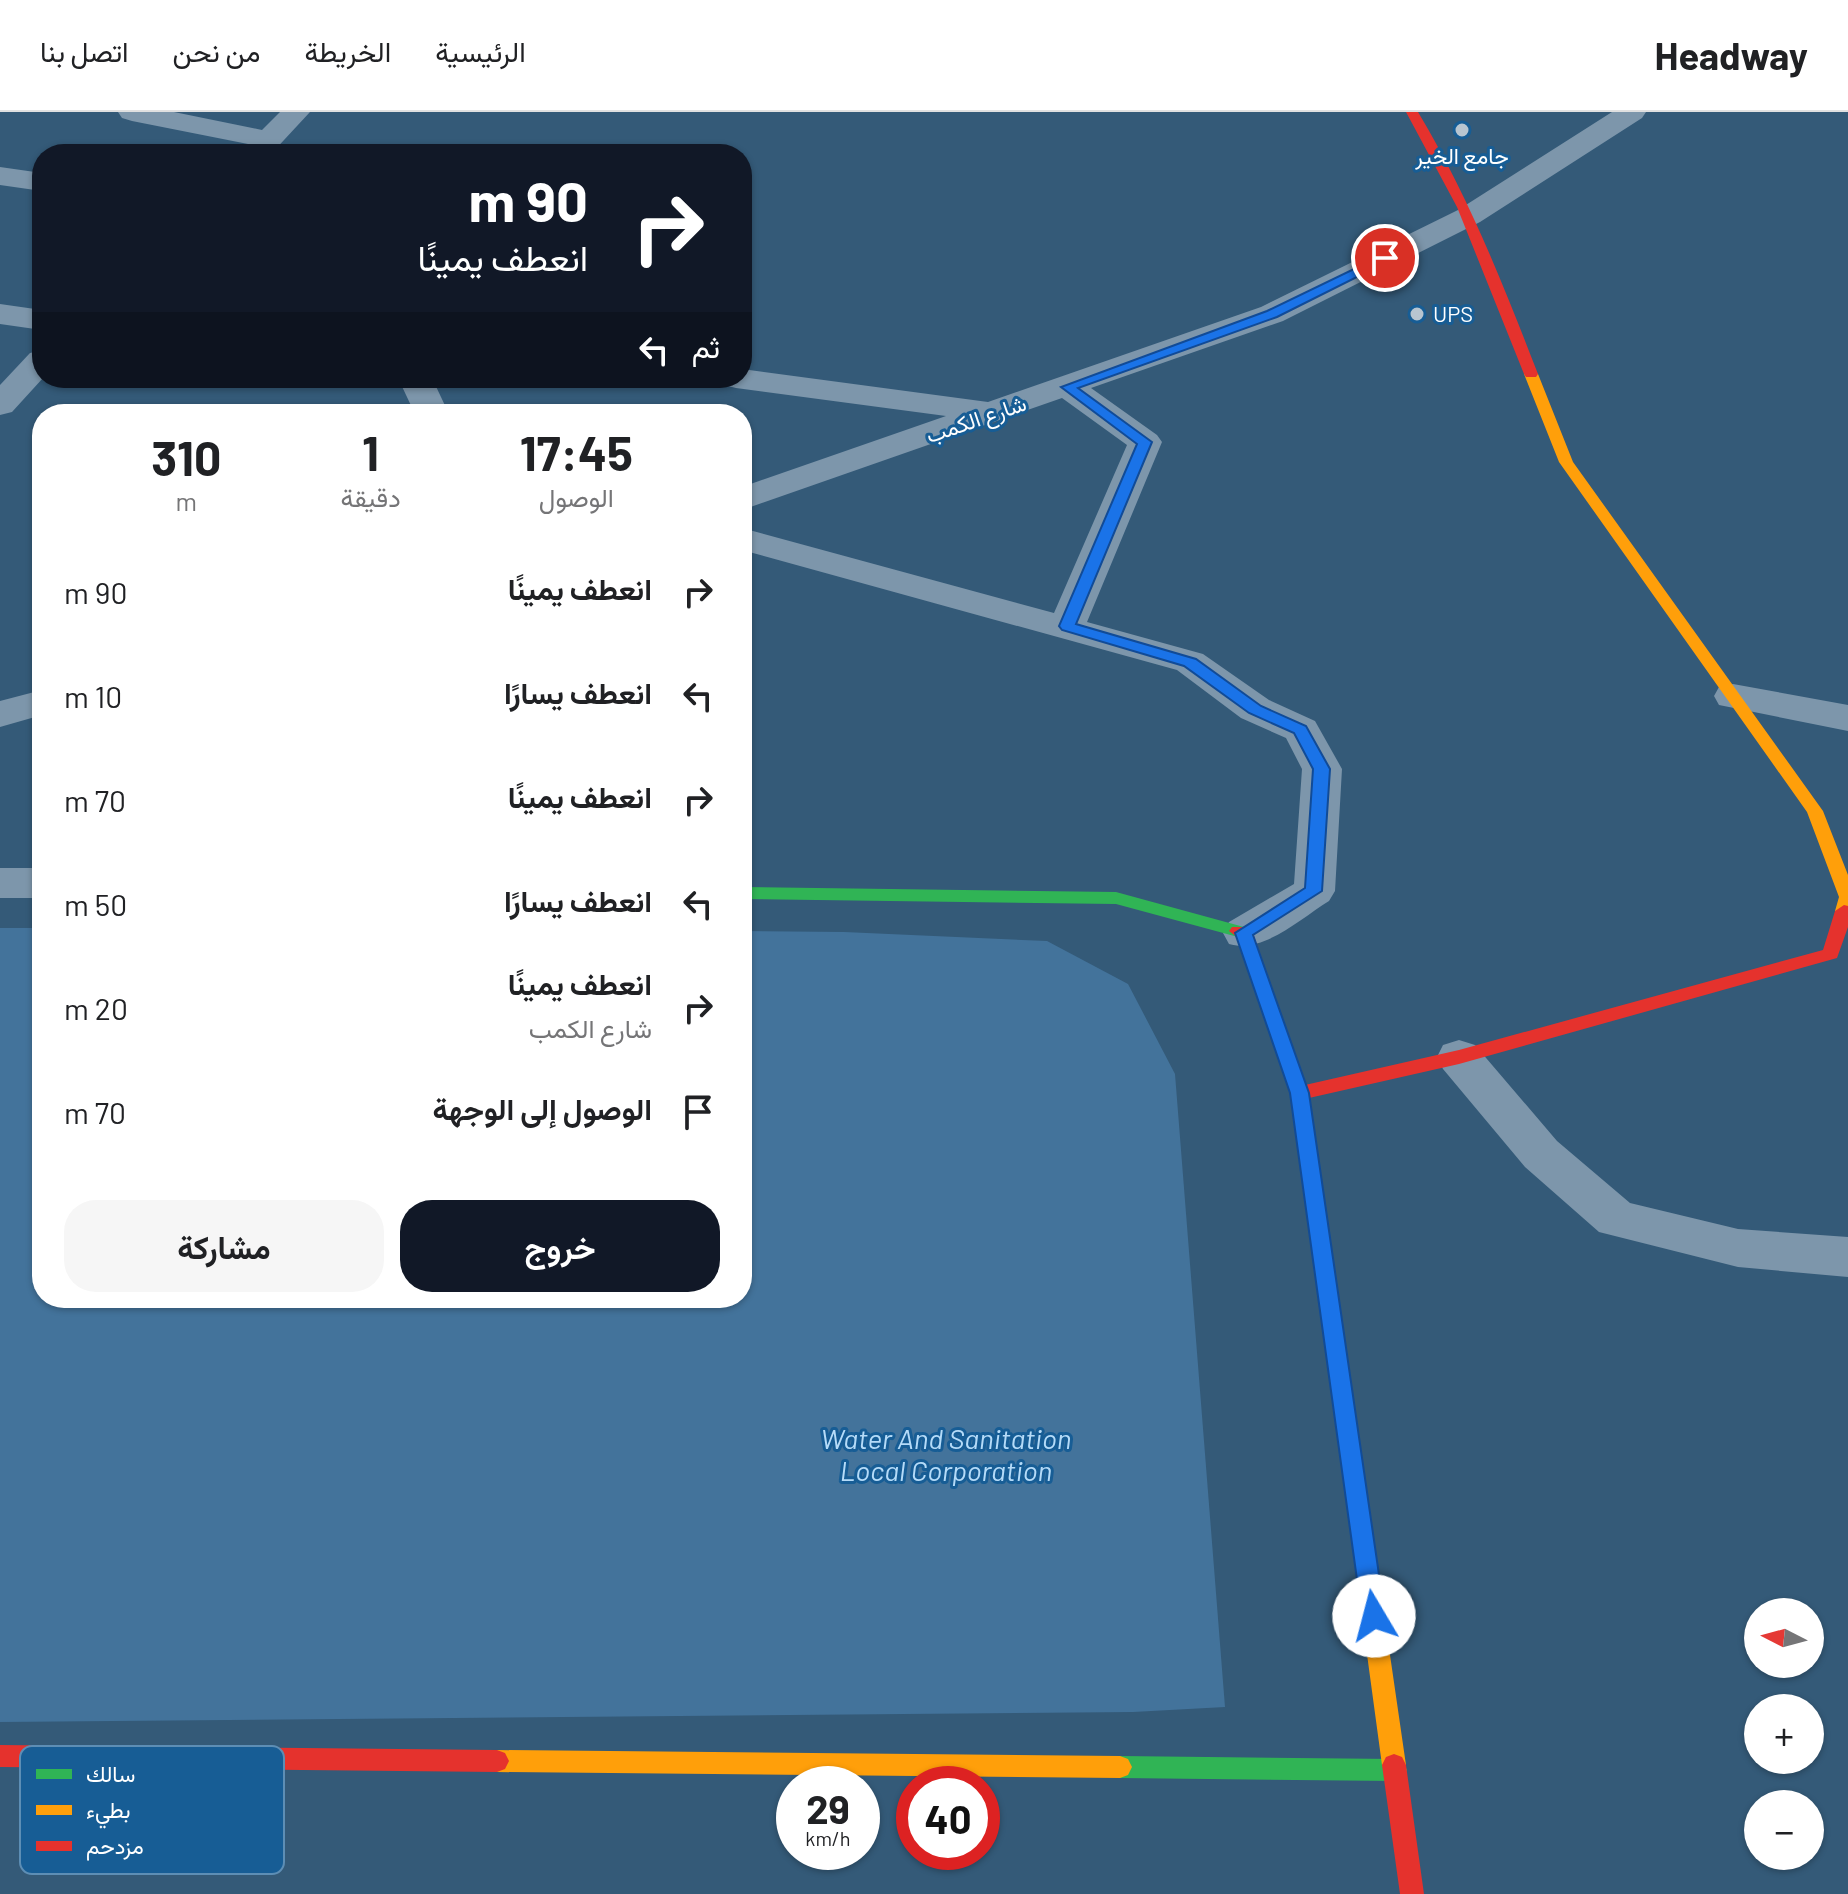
<!DOCTYPE html>
<html lang="ar">
<head>
<meta charset="utf-8">
<style>
	body { margin:0; font-family:Barlow,Vazirmatn,sans-serif; background:#f6f6f6; color:#202124; direction:rtl; height:100vh; display:flex; flex-direction:column; font-size:30px; white-space:nowrap }
	* { box-sizing:border-box; margin:0 }
	p { font-size:26px; color:#757577 }
	.icon { flex:none; width:44px; height:44px; fill:none; stroke:currentColor; stroke-width:2; stroke-linecap:round; stroke-linejoin:round }
	.map { position:relative; flex:1; overflow:hidden; direction:ltr }
	.panel { position:absolute; left:32px; top:292px; width:720px; height:904px; display:flex; flex-direction:column; background:#fff; border-radius:32px; box-shadow:0 2px 6px #0004; direction:rtl }
	.panel>* { flex:none }
	.banner { position:absolute; left:32px; top:32px; width:720px; height:244px; border-radius:32px; box-shadow:0 2px 6px #0004; direction:rtl; background:#111827; color:#fff; overflow:hidden }
	.needle { width:52px; rotate:276deg }
	.buttons { position:absolute; left:1744px; top:1486px; display:grid; gap:16px }
	.buttons a { display:grid; place-items:center; width:80px; height:80px; border-radius:50%; background:#fff; box-shadow:0 2px 6px #0004; font-size:40px }
	.speed { position:absolute; left:776px; top:1654px; display:flex; gap:16px; font-size:40px; font-weight:700; text-align:center }
	.speed>* { display:grid; place-content:center; width:104px; height:104px; border-radius:50%; background:#fff; box-shadow:0 2px 6px #0004; line-height:1 }
	.speed small { font-size:20px; font-weight:400 }
	.speed .limit { border:12px solid #d22; background:#fff; color:#111 }
	.pin { position:absolute; display:grid; place-items:center; width:68px; height:68px; color:#fff; margin:-34px; border:4px solid #fff; border-radius:50%; box-shadow:0 2px 8px #0007 }
	.me { position:absolute; width:88px; margin:-44px; rotate:352deg; stroke-linejoin:round; filter:drop-shadow(0 0 6px #0008) }
	.turn { display:flex; align-items:center; gap:28px; height:168px; padding:0 32px; font-size:36px }
	.turn .icon { width:104px; height:104px; stroke-width:2.5 }
	.turn b { display:block; font-size:56px; line-height:68px }
	.then { display:flex; align-items:center; height:76px; padding:0 32px; background:#0003; gap:16px; font-size:30px }
	.eta { display:flex; justify-content:space-evenly; align-items:center; height:136px; text-align:center }
	.eta b { font-size:48px; font-weight:700; line-height:56px }
	.cta { display:flex; gap:16px; margin-top:auto; padding:16px 32px }
	.cta a { flex:1; height:92px; border-radius:32px; background:#111827; color:#fff; font-size:32px; font-weight:700; line-height:92px; text-align:center }
	.cta a+a { background:#f6f6f6; color:#202124 }
	ul { padding:0; list-style:none }
	li { display:flex; align-items:center; gap:24px; height:104px; padding:0 32px }
	li div { flex:1 }
	li b { display:block; font-size:30px }
	li em { font-style:normal }
	header { display:flex; align-items:center; gap:48px; box-sizing:border-box; height:112px; padding:0 40px; background:#fff; border-bottom:2px solid #e0e0e0 }
	header strong { font-size:38px }
	nav { display:flex; gap:44px; margin-inline-start:auto; font-size:28px }
	.map>svg:first-child { display:block }
</style>
</head>
<body>
<header>
<strong>Headway</strong>
<nav><a>الرئيسية</a><a>الخريطة</a><a>من نحن</a><a>اتصل بنا</a></nav>
</header>
<div class="map">
<svg width="1848" height="1782" viewBox="0 0 1848 1782">
	<rect width="100%" height="100%" fill="#345a78"/>
	<path fill="#43739b" d="M0 816H42V1186H742V819L844 820 1047 829 1128 872 1175 962 1225 1595 1133 1600 0 1610Z"/>
	<g fill="none" stroke-linecap="round" stroke-linejoin="round">
		<path fill="#7d96ab" fill-rule="evenodd" d="M118 0H174L262 18 280 0H310L271 42H240L248 32 132 9 122 6Z
			M1612 0H1646L1642 6 1480 110 1283 209 1091 276 1157 323 1162 330 1087 510 1203 542 1269 588 1315 609 1342 657 1335 779 1329 789C1300 807 1263 842 1229 832L1223 821 1229 810 1294 772 1302 657 1286 626 1241 606 1177 558 742 438V416L1054 501 1127 333 1062 286 742 398V375L946 304 736 276 724 273 719 266H742V257L988 290 1261 195 1458 98Z
			M0 55 42 61V79L0 73Z
			M0 192 42 198V218L0 212Z
			M42 238 43 266 12 300 0 303V273L30 241Z
			M398 266H432L449 302H415Z
			M1733 572 1848 593V619L1719 593 1714 584 1719 575Z
			M42 578V603L0 615V589Z
			M0 756H42V786H0Z
			M1459 928 1475 933 1557 1029 1630 1091 1738 1117 1848 1125V1165L1738 1155 1599 1120 1525 1055 1443 957 1437 945 1443 933Z"/>
		<path fill="#30b455" fill-rule="evenodd" d="M742 775 1116 780 1244 815 1247 819 1238 825 1116 792 742 787Z
			M1120 1644 1395 1647 1403 1650 1407 1658 1403 1666 1395 1669 1120 1666 1112 1663 1108 1655 1112 1647Z"/>
		<path fill="#ff9f0a" fill-rule="evenodd" d="M1531 258 1538 262 1573 350 1823 699 1848 763V804L1838 803 1835 799 1839 785 1807 700 1559 350 1524 262Z
			M1337 1238 1344 1241 1347 1247 1406 1653 1402 1661 1394 1664 1386 1661 1382 1653 1327 1247 1330 1241Z
			M497 1638 1120 1644 1128 1647 1132 1655 1128 1663 1120 1666 497 1660 489 1657 485 1649 489 1641Z"/>
		<path fill="#e5322d" fill-rule="evenodd" d="M1406 0H1418C1468 83 1503 172 1538 262L1536 265H1526L1524 262 1457 95Z
			M1844 793 1848 794V815L1837 846 1459 952 1309 986 1347 1247 1344 1253 1337 1256 1330 1253 1290 981 1237 825 1229 819 1232 815H1244L1253 821 1305 973 1459 938 1823 838 1835 799Z
			M0 1633 497 1638 505 1641 509 1649 505 1657 497 1660 0 1655Z
			M1394 1642 1402 1645 1406 1653 1424 1782H1400L1382 1653 1386 1645Z"/>
	</g>
	<path fill="#1a73e8" stroke="#114b97" stroke-width="2" d="M1385 142 1389 143V149L1277 205 1078 276 1152 330 1076 512 1196 547 1261 594 1306 614 1330 657 1322 779 1253 823 1309 981 1385 1504 1382 1511 1374 1514 1366 1511 1362 1504 1290 981 1235 821 1305 776 1313 657 1294 621 1249 601 1184 554 1062 518 1059 514 1137 332 1061 275 1267 199Z"/>
	<g fill="#b8c5d0" stroke="#175d95" stroke-width="3">
		<circle cx="1462" cy="18" r="8"/>
		<circle cx="1417" cy="202" r="8"/>
	</g>
	<g text-anchor="middle" stroke-width="6" stroke-linejoin="round" paint-order="stroke">
		<g font-size="22" fill="#fff" stroke="#175d95">
			<text x="1462" y="52">جامع الخير</text>
			<text x="1433" y="210" text-anchor="start">UPS</text>
		</g>
		<g font-size="22" fill="#fff" stroke="#175d95">
			<text transform="translate(976 307) rotate(-19)" y="8">شارع الكمب</text>
		</g>
		<g font-size="28" font-style="italic" fill="#b5dbf8" stroke="#175d95">
			<text x="946" y="1337">Water And Sanitation<tspan x="946" dy="32">Local Corporation</tspan></text>
		</g>
	</g>
	<rect x="20" y="1634" width="264" height="128" rx="12" fill="#175d95" stroke="#5d8eb5" stroke-width="2"/>
	<rect x="36" y="1657" width="36" height="10" fill="#30b455"/>
	<rect x="36" y="1693" width="36" height="10" fill="#ff9f0a"/>
	<rect x="36" y="1729" width="36" height="10" fill="#e5322d"/>
	<g font-size="22" fill="#fff">
		<text x="86" y="1670">سالك</text>
		<text x="86" y="1706">بطيء</text>
		<text x="86" y="1742">مزدحم</text>
	</g>
</svg>
<div class="buttons">
<a><svg class="needle" viewBox="-14 -14 28 28"><path d="M0-13l5 13h-10z" fill="#e53935"/><path d="M0 13l5-13h-10z" fill="#757577"/></svg></a>
<a>+</a>
<a>−</a>
</div>
<div class="speed"><div>29<small>km/h</small></div><div class="limit">40</div></div>
<div class="pin" style="left:1385px;top:146px;background:#d93025"><svg class="icon" aria-label="arrive" viewBox="0 0 24 24"><path d="M6 21V4h12l-3 4 3 4H6"/></svg></div>
<svg class="me" style="left:1374px;top:1504px" viewBox="-20 -20 40 40"><circle r="19" fill="#fff"/><path d="M0-13L10 11 0 6-10 11z" fill="#1a73e8"/></svg>
<div class="banner">
<div class="turn"><svg class="icon" aria-label="right" viewBox="0 0 24 24"><path d="M7 20v-9h11M14 6l5 5-5 5"/></svg><div><b>90 m</b>انعطف يمينًا</div></div>
<div class="then">ثم<svg class="icon" aria-label="left" viewBox="0 0 24 24"><path d="M17 20v-9H6M10 6l-5 5 5 5"/></svg></div>
</div>
<section class="panel">
<div class="eta">
<div><b>17:45</b><p>الوصول</p></div>
<div><b>1</b><p>دقيقة</p></div>
<div><b>310</b><p>m</p></div>
</div>
<ul>
<li><svg class="icon" aria-label="right" viewBox="0 0 24 24"><path d="M7 20v-9h11M14 6l5 5-5 5"/></svg><div><b>انعطف يمينًا</b></div><em>90 m</em></li>
<li><svg class="icon" aria-label="left" viewBox="0 0 24 24"><path d="M17 20v-9H6M10 6l-5 5 5 5"/></svg><div><b>انعطف يسارًا</b></div><em>10 m</em></li>
<li><svg class="icon" aria-label="right" viewBox="0 0 24 24"><path d="M7 20v-9h11M14 6l5 5-5 5"/></svg><div><b>انعطف يمينًا</b></div><em>70 m</em></li>
<li><svg class="icon" aria-label="left" viewBox="0 0 24 24"><path d="M17 20v-9H6M10 6l-5 5 5 5"/></svg><div><b>انعطف يسارًا</b></div><em>50 m</em></li>
<li><svg class="icon" aria-label="right" viewBox="0 0 24 24"><path d="M7 20v-9h11M14 6l5 5-5 5"/></svg><div><b>انعطف يمينًا</b><p>شارع الكمب</p></div><em>20 m</em></li>
<li><svg class="icon" aria-label="arrive" viewBox="0 0 24 24"><path d="M6 21V4h12l-3 4 3 4H6"/></svg><div><b>الوصول إلى الوجهة</b></div><em>70 m</em></li>
</ul>
<div class="cta"><a>خروج</a><a>مشاركة</a></div>
</section>
</div>
</body>
</html>
